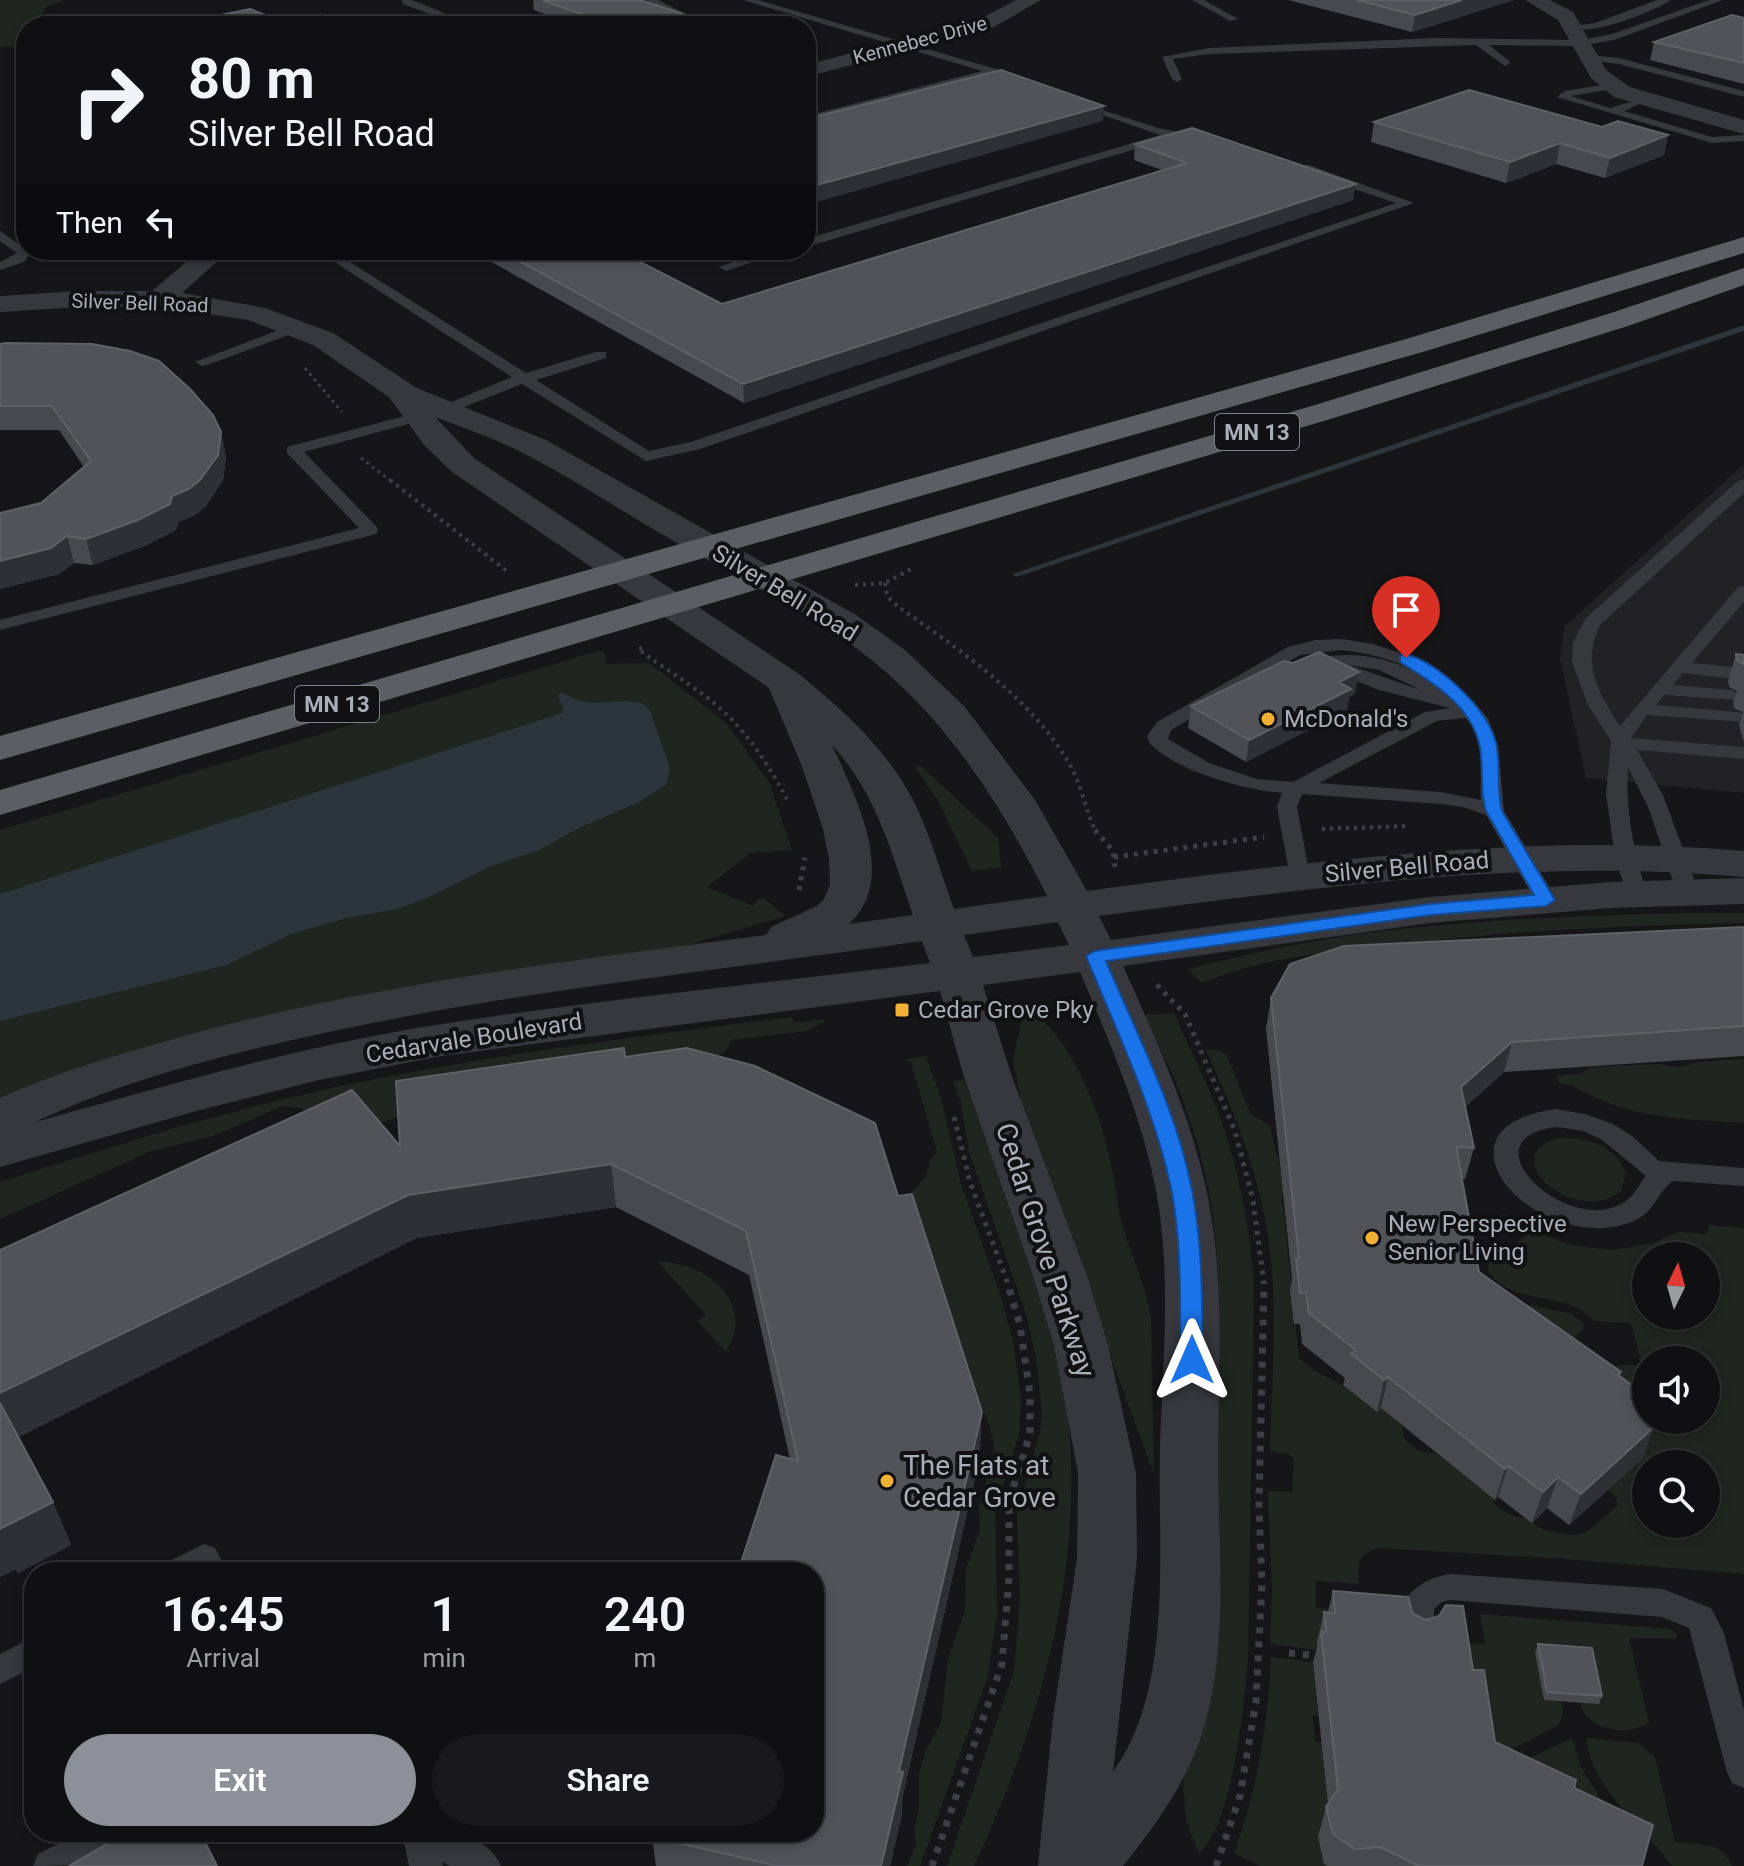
<!DOCTYPE html>
<html lang="en">
<head>
<meta charset="utf-8">
<style>
	body { margin:0; font-family:Roboto,sans-serif; background:#19191b; color:#f1f3f6; height:100vh; display:flex; flex-direction:column; font-size:30px; white-space:nowrap }
	* { box-sizing:border-box; margin:0 }
	p { font-size:26px; color:#9c9d9f }
	.icon { flex:none; width:44px; height:44px; fill:none; stroke:currentColor; stroke-width:2; stroke-linecap:round; stroke-linejoin:round }
	.map { position:relative; flex:1; overflow:hidden }
	.panel { position:absolute; left:24px; top:1562px; width:800px; height:280px; display:flex; flex-direction:column; background:#101012; border-radius:32px; box-shadow:0 4px 12px #0003,0 0 0 2px #303032 }
	.panel>* { flex:none }
	.banner { position:absolute; left:16px; top:16px; width:800px; height:244px; border-radius:32px; box-shadow:0 4px 12px #0003,0 0 0 2px #303032; background:#101012; color:#f1f3f6; overflow:hidden }
	.needle { width:52px; rotate:5deg }
	.fabs { position:absolute; left:1632px; top:1242px; display:grid; gap:16px }
	.fabs a { display:grid; place-items:center; width:88px; height:88px; border-radius:50%; background:#101012; box-shadow:0 4px 12px #0003,0 0 0 2px #303032; font-size:40px }
	.pin { position:absolute; display:grid; place-items:center; width:68px; height:68px; color:#fff; margin:-82px -34px; border-radius:50% 50% 50% 0; rotate:-45deg; box-shadow:0 0 8px #0007 }
	.pin .icon { rotate:45deg }
	.me { position:absolute; width:88px; margin:-44px; rotate:0deg; stroke-linejoin:round; filter:drop-shadow(0 0 6px #0008) }
	.turn { display:flex; align-items:center; gap:28px; height:168px; padding:0 40px; font-size:36px }
	.turn .icon { width:104px; height:104px; stroke-width:2.5 }
	.turn b { display:block; font-size:56px; line-height:68px }
	.then { display:flex; align-items:center; height:76px; padding:0 40px; background:#0003; gap:16px; font-size:30px }
	.eta { display:flex; justify-content:space-evenly; align-items:center; height:136px; text-align:center }
	.eta b { font-size:48px; font-weight:600; line-height:56px }
	.primary-button { display:flex; gap:16px; margin-top:auto; padding:16px 40px }
	.primary-button a { flex:1; height:92px; border-radius:48px; background:#8c9099; color:#fff; font-size:32px; font-weight:600; line-height:92px; text-align:center }
	.primary-button a+a { background:#19191b; color:#f1f3f6 }
	.map>svg:first-child { display:block }
</style>
</head>
<body>
<div class="map">
<svg width="1744" height="1866" viewBox="0 0 1744 1866">
	<rect width="100%" height="100%" fill="#161618"/>
	<path fill="#222225" d="M1744 464V793L1586 778 1560 659 1564 627Z"/>
	<path fill="#1e261f" fill-rule="evenodd" d="M0 0H64L45 7 42 15 46 26H26V46L0 47Z
		M598 651 604 652 607 664 649 663 726 723 769 782 792 850 750 853 707 887 753 906 758 899 764 898 785 916 668 951 0 1100V830Z
		M920 765 998 838 1001 867 972 871 938 801 915 767Z
		M1682 913H1744V923C1626 925 1508 931 1391 945 1327 952 1262 958 1201 983L1188 969C1220 961 1251 953 1283 947 1414 921 1550 917 1682 913Z
		M1174 1013C1188 1046 1206 1080 1219 1114 1239 1169 1249 1225 1254 1283L1248 1661C1243 1710 1234 1819 1199 1854L1186 1820 1183 1782 1218 1330C1221 1240 1211 1172 1178 1088 1169 1063 1153 1040 1145 1015Z
		M1038 1015C1079 1055 1101 1114 1112 1169 1116 1187 1117 1206 1122 1224 1131 1255 1146 1286 1151 1318L1154 1474 1114 1366 1083 1265 1023 1110 1013 1061 1022 1017Z
		M792 1017 794 1023 824 1019V1022L806 1031 732 1040 724 1053 702 1061 400 1117 355 1131 301 1108 283 1106 213 1136 149 1152 0 1219V1182C119 1144 239 1106 361 1082 503 1053 648 1035 792 1017Z
		M1206 1050H1218L1226 1054 1250 1113 1270 1126 1286 1192 1282 1196 1299 1358 1315 1371 1343 1385 1376 1411 1381 1408 1402 1425 1404 1438 1417 1450 1438 1455 1495 1500 1493 1502 1500 1509 1516 1517 1526 1518 1543 1530 1568 1535H1579L1592 1528 1618 1505 1615 1496 1608 1490 1588 1387 1614 1366 1642 1364 1631 1323 1594 1321C1566 1289 1515 1307 1489 1273L1486 1249 1512 1247 1532 1231 1571 1245 1612 1250 1650 1244 1679 1232 1707 1234 1709 1225 1744 1228V1574L1553 1558 1379 1548C1359 1553 1356 1565 1359 1584L1315 1581 1316 1608 1349 1611 1317 1650 1270 1644 1272 1589 1268 1491 1292 1492 1294 1460 1289 1454 1270 1452C1271 1393 1277 1332 1272 1273 1267 1193 1239 1122 1206 1050ZM1646 1256H1706V1316H1646ZM1646 1360H1706V1420H1646ZM1646 1464H1706V1524H1646Z
		M926 1056 941 1098 961 1184 1001 1297 1013 1341 1021 1399 1019 1434 995 1511 997 1616 987 1679 920 1866H907L916 1844 914 1830 919 1807V1773L926 1750 941 1722 948 1659 965 1610 966 1570 980 1529 979 1507 993 1458 994 1441 986 1416 967 1386 938 1271 910 1194 926 1176 930 1161 937 1152 911 1063 905 1059Z
		M1744 1059V1123C1676 1118 1632 1120 1571 1085L1560 1083 1556 1076 1582 1073 1591 1067 1655 1064 1680 1067 1698 1062Z
		M964 1079C990 1150 1016 1220 1038 1291 1045 1316 1056 1342 1061 1367 1093 1541 1047 1709 974 1866H947L1014 1671 1020 1597 1017 1513 1040 1433 1042 1413 1036 1358 1025 1311 969 1152 960 1099 953 1082Z
		M1559 1138C1587 1137 1617 1145 1626 1174L1621 1191C1576 1228 1492 1155 1559 1138Z
		M658 1262C706 1260 757 1304 726 1352L697 1321 706 1315Z
		M1510 1301 1572 1314 1584 1324 1583 1329 1573 1340Z
		M1480 1614 1672 1629 1677 1634 1676 1639 1629 1638 1649 1723C1626 1737 1587 1730 1580 1703L1561 1701 1563 1712 1559 1725 1483 1764 1454 1642 1485 1644Z
		M1271 1657 1313 1662 1318 1715H1313L1315 1742 1323 1743 1329 1819 1318 1837 1328 1866H1260L1234 1853C1257 1791 1268 1723 1271 1657Z
		M1572 1738 1581 1767 1607 1809 1492 1776Z
		M1586 1738 1639 1743 1655 1757 1675 1842C1697 1845 1724 1841 1732 1866H1672C1644 1827 1591 1789 1586 1738Z"/>
	<path fill="#2c353c" d="M562 692C594 714 612 694 644 704L650 711 670 768 666 785 637 803 581 827 539 850 489 867 429 897 397 909 346 918 291 934 227 965 0 1021V894L556 715 564 711 558 696Z"/>
	<g fill="none" stroke-linecap="round" stroke-linejoin="round">
		<path fill="#2c353c" fill-rule="evenodd" d="M1741 326H1744V331L1020 576 1017 577 1012 574Z"/>
		<path stroke="#3d3f44" stroke-width="3" stroke-dasharray="3 4" stroke-linecap="butt" d="M305 368 342 412
			M361 458 392 482"/>
		<path stroke="#3d3f44" stroke-width="4" stroke-dasharray="3 5" stroke-linecap="butt" d="M390 480 508 572
			M885 583 887 596 897 606C960 650 1029 696 1069 763 1082 785 1085 810 1096 832
			M855 585 885 583 913 568
			M642 648 638 649C663 668 691 684 715 704 746 730 768 764 787 799
			M1322 829 1407 826"/>
		<path stroke="#3d3f44" stroke-width="5" stroke-dasharray="4 6" stroke-linecap="butt" d="M1095 830 1113 851 1115 867
			M1114 857 1264 837
			M799 890 805 858
			M1157 985 1185 1014 1235 1131 1253 1200 1264 1284
			M954 1117 970 1182 1008 1284"/>
		<path stroke="#3d3f44" stroke-width="7" stroke-dasharray="6 8" stroke-linecap="butt" d="M1289 1653 1318 1656
			M932 1866 1002 1664 1009 1578V1501L1030 1434V1394L1020 1325 1007 1282
			M1216 1866 1240 1796 1256 1701 1262 1584 1259 1505 1264 1282"/>
		<path fill="#37383d" fill-rule="evenodd" d="M402 0H412L476 26H462L403 4Z
			M645 0H658L690 16 682 18Z
			M743 0H758L996 69 1025 82 1020 85 992 75 806 122V116L982 71Z
			M1192 0H1204L1238 19 1230 21Z
			M1657 0H1671C1653 12 1587 38 1568 27L1595 23Z
			M1709 0H1723L1614 40 1580 46 1489 45 1509 61 1510 63 1505 66 1476 45 1209 54 1173 59 1182 79 1177 82 1172 79 1162 57 1209 48 1436 38 1580 40 1612 34Z
			M320 13 349 24 350 26H336L317 18Z
			M1589 55 1619 58 1744 91V97L1619 64 1585 60V56Z
			M1614 83 1619 86 1618 88 1571 96 1610 108 1646 97V101L1624 111 1712 137 1744 135V141L1712 143 1557 97 1565 91Z
			M1071 100 1158 128 1205 137 1199 140 1166 136V140L806 247V239L1160 135 1071 104Z
			M1301 165H1309L1414 203 700 449 646 461 522 384 449 413 304 452 376 526 378 530 376 534 0 630V620L359 528 287 453V447L439 407 512 377 316 250H331L526 373 596 352H606V358L536 380 649 451 691 442 1396 203 1301 171Z
			M0 231 31 253 24 262 0 270V262L17 253 0 241Z
			M768 250H788L726 271 719 267Z
			M297 323 302 324V330L207 365 202 366 195 362Z
			M1744 479V493L1600 625C1581 664 1598 692 1620 726L1738 587 1744 586V602L1692 663 1744 668V680L1683 673 1673 685 1732 690 1741 696 1739 700 1664 695 1656 705 1737 712 1744 714V722L1647 715 1631 738 1744 747V759L1637 750 1663 795 1699 893 1688 900 1677 893 1649 809 1628 767C1625 811 1634 852 1647 894L1636 901 1628 899 1615 856 1606 794 1611 741 1588 705 1572 662 1573 642 1586 618 1738 481Z
			M1341 639 1373 644 1422 660 1462 689 1488 718 1498 747 1504 811 1557 900 1554 905H1538L1486 815 1463 807 1441 804 1302 794 1297 807 1310 877 1299 883 1291 882 1277 807 1282 793C1246 790 1173 771 1149 742L1147 736 1157 722 1288 647 1316 640ZM1341 650C1367 653 1392 658 1415 672 1377 653 1341 651 1300 661L1298 665 1307 671 1330 666 1331 671 1379 690 1450 708 1425 712 1293 782 1257 779 1209 763 1168 739 1171 730 1300 655ZM1349 665 1379 670 1421 690ZM1465 718C1487 736 1479 774 1481 800L1441 792 1319 783 1437 721Z
			M1556 1109 1585 1114 1613 1124 1632 1136 1659 1161 1744 1168V1186L1673 1181C1658 1191 1654 1212 1636 1220 1542 1262 1416 1128 1556 1109ZM1556 1127 1583 1131 1601 1139 1646 1176C1638 1186 1633 1198 1621 1204 1566 1235 1463 1139 1556 1127Z
			M204 1544 215 1548 228 1572H162L166 1563Z
			M1450 1574 1663 1589 1711 1608 1724 1633 1744 1710V1788L1732 1783 1727 1772 1689 1628 1662 1617 1450 1600 1442 1602 1434 1609V1634L1429 1644 1418 1648 1407 1644C1389 1606 1413 1580 1450 1574Z
			M34 1637V1667L0 1684V1654Z
			M81 1832H133C118 1866 66 1866 33 1866L38 1854Z
			M402 1832C435 1832 486 1829 501 1866H450L442 1862 443 1866H409Z"/>
		<path fill="#37383d" fill-rule="evenodd" d="M80 291H160L169 294 173 299 169 304 160 307H80L0 312V296Z"/>
		<path fill="#37383d" fill-rule="evenodd" d="M1016 0H1041L994 27 806 77V65L980 19Z
			M1525 0H1550L1573 12 1606 70 1630 87 1744 120V134L1614 97 1591 78 1558 20Z
			M200 250H230L182 293 265 308 333 333 417 388 546 440 856 615 905 650 964 706 1035 800 1087 891C1306 862 1523 832 1744 851V877C1527 857 1314 888 1099 916L1111 940 1430 897 1610 882 1744 878V904L1610 908 1430 923 1123 966C1155 1037 1189 1111 1206 1188 1226 1278 1218 1368 1218 1460 1218 1550 1230 1649 1201 1737 1184 1786 1155 1826 1123 1866H1038L1053 1718 1077 1559 1078 1473 1054 1345 1032 1273 963 1074 940 991 441 1056 319 1080 196 1111 0 1167V1098C57 1072 117 1055 177 1038 370 984 569 961 766 935L771 927 817 906 824 899 830 885 829 859 823 829 801 764 769 688 452 472 424 445 389 397 313 345 248 320 150 305 146 299 150 293ZM435 417C465 428 496 439 525 454 575 480 623 512 672 540 734 576 798 606 856 648 942 711 1000 802 1047 896L954 909C941 874 931 837 915 804 889 751 844 711 799 674L474 458ZM832 745C878 796 891 852 913 915L849 924C899 878 855 796 832 745ZM1058 922 1069 945 973 957 964 935ZM922 941 930 963C767 983 604 999 442 1024 304 1045 169 1085 35 1122 126 1079 227 1054 324 1033 521 990 723 970 922 941ZM1080 972C1109 1040 1140 1112 1155 1185 1172 1271 1163 1358 1160 1445 1157 1546 1175 1687 1113 1772L1137 1559 1136 1473 1108 1345 1086 1273 1011 1074 983 985Z"/>
		<path fill="#5b5e65" fill-rule="evenodd" d="M1744 237V253L1426 351 0 760V736L1406 339Z
			M1744 268V285L1631 325 1337 417 0 815V790L1315 405 1611 313Z"/>
	</g>
	<path fill="#47494d" d="M533 0H640L693 26H577L534 10Z
		M1288 0H1514L1412 32Z
		M1744 18V84L1650 60 1654 42Z
		M1374 122 1602 127 1668 135 1664 155 1605 178 1556 164 1506 183 1371 142Z
		M1135 144 1353 200 744 403 470 250H643L627 255 722 304 1162 170 1134 160Z
		M0 344 221 432 226 457 223 480 206 506 195 515 178 522 176 530 144 546 93 565 74 563 59 574 0 589V513L41 503 84 467 59 430H0Z
		M1736 654 1744 655V742L1739 725 1743 712 1735 709 1733 703 1737 691 1729 687 1728 681Z
		M1355 694 1349 697 1347 710 1246 762 1188 728 1191 706Z
		M1744 927V1056L1504 1072 1465 1107 1474 1148 1465 1179H1462L1479 1272 1621 1372 1620 1376 1646 1395V1408L1643 1417V1458L1569 1525 1547 1508 1532 1523 1498 1497 1495 1500 1381 1408 1377 1412 1343 1385 1345 1378 1302 1344 1300 1324H1294L1290 1290 1292 1279 1266 1029 1271 998Z
		M625 1057 980 1456 902 1799V1814L890 1866H656L652 1837 790 1459 749 1275 616 1207 416 1238 18 1437 53 1502 71 1545 18 1573 16 1569 0 1577V1250L400 1146Z
		M1333 1591 1413 1614 1473 1670 1495 1742 1574 1788 1642 1866H1328L1324 1864 1318 1837 1326 1807 1328 1804 1313 1662 1317 1648V1642L1324 1612H1328Z
		M1538 1644 1602 1696 1599 1704 1544 1700 1535 1652Z"/>
	<path fill="#2f3033" d="M1462 0H1514L1412 32 1415 15Z
		M693 17V26H655Z
		M1104 106 1103 121 806 205V188Z
		M1668 135 1664 155 1605 178 1610 158Z
		M1560 143 1556 164 1506 183 1510 162Z
		M1356 184 1353 200 744 403 743 384Z
		M605 250H643L606 260Z
		M221 432 226 457 223 480 206 506 195 515 178 522 176 530 144 546 93 565 86 539 172 496Z
		M67 536 74 563 59 574 0 589V561Z
		M1359 672 1355 694 1349 697 1347 710 1246 762 1249 740 1339 682Z
		M1512 1042 1504 1072 1453 1117 1461 1087Z
		M611 1164 616 1207 416 1238 14 1439 0 1405V1393L408 1195Z
		M1388 1377 1381 1408 1377 1412 1384 1380Z
		M1646 1401V1408L1638 1429 1634 1411Z
		M982 1412 980 1456 902 1799V1814L890 1866H881L899 1771Z
		M1655 1426 1643 1458 1569 1525 1581 1494Z
		M1508 1466 1498 1497 1495 1500 1505 1469Z
		M1558 1477 1547 1508 1532 1523 1543 1492Z
		M53 1502 71 1545 18 1573 16 1569 0 1577V1529Z"/>
	<path fill="#525359" stroke="#5f6168" stroke-width="2" d="M542 0H640L693 17 655 26H615Z
		M1357 0H1462L1415 15Z
		M250 9 293 26H167Z
		M1732 15 1744 18V63L1654 42Z
		M1001 70 1104 106 806 188V119Z
		M1469 90 1602 127 1618 121 1668 135 1610 158 1560 143 1510 162 1374 122Z
		M1192 128 1356 184 743 384 499 250H617L722 304 1187 163 1135 144Z
		M6 343 92 344 130 351 159 361 190 389 213 415 221 432 218 455 200 480 189 489 172 496 170 504 138 520 86 539 67 536 51 548 0 561V513L41 503 91 461 52 406H0V344Z
		M1319 652 1359 672 1339 682 1351 689 1249 740 1191 706 1284 661 1293 663Z
		M1736 654 1744 655V664L1737 660Z
		M1744 927V1026L1512 1042 1461 1087 1474 1148 1457 1147V1152L1479 1272 1621 1372 1618 1375 1646 1395V1401L1634 1411 1655 1426 1581 1494 1558 1477 1543 1492 1508 1466 1505 1469 1388 1377 1384 1380 1351 1354 1356 1350 1309 1313 1306 1293H1300L1296 1259H1299L1271 998 1290 964 1344 946Z
		M624 1048 625 1057 687 1048 755 1066 875 1123 898 1196 912 1194 982 1412 899 1771 903 1772 881 1866H778L652 1837 654 1832H814V1572H738L776 1455 798 1461 746 1231 611 1164 408 1195 0 1393V1250L352 1090 400 1146 396 1081Z
		M0 1403 53 1502 0 1529Z
		M1333 1591 1408 1597 1413 1614 1426 1620 1439 1616 1446 1605 1463 1606 1473 1670H1484L1495 1742 1576 1780 1574 1788 1653 1825 1642 1866H1419L1380 1847 1355 1849 1333 1834 1326 1807 1338 1789 1321 1632H1326L1324 1612 1335 1613Z
		M1538 1644 1592 1648 1602 1696 1547 1692Z
		M128 1832H200L217 1866H69Z"/>
	<path fill="#1a73e8" stroke="#114b97" stroke-width="2" d="M1406 654C1440 664 1487 708 1496 743 1501 766 1496 789 1502 811L1555 900 1546 906 1430 915 1106 961C1137 1035 1177 1110 1192 1190 1203 1246 1202 1303 1203 1360L1200 1367 1192 1369 1184 1367 1180 1360C1180 1303 1182 1244 1171 1188 1154 1108 1117 1032 1086 956L1095 951 1430 904 1534 895 1486 811C1480 793 1483 773 1481 754 1476 708 1436 685 1400 662V655Z"/>
	<g fill="#f2b134" stroke="#111113" stroke-width="3">
		<circle cx="1268" cy="719" r="8"/>
		<rect x="894" y="1002" width="16" height="16" rx="4"/>
		<circle cx="1372" cy="1238" r="8"/>
		<circle cx="887" cy="1481" r="8"/>
	</g>
	<g text-anchor="middle" stroke-width="8" stroke-linejoin="round" paint-order="stroke">
		<g font-size="20" fill="#a8adb8" stroke="#111113">
			<text transform="translate(920 40) rotate(-15)" y="7">Kennebec Drive</text>
			<text transform="translate(140 303) rotate(2)" y="7">Silver Bell Road</text>
		</g>
		<g fill="#111113" stroke="#7b7e86" stroke-width="2">
			<rect x="1215" y="414" width="84" height="36" rx="6"/>
			<rect x="295" y="686" width="84" height="36" rx="6"/>
		</g>
		<g font-size="22" font-weight="bold" fill="#a8adb8">
			<text x="1257" y="440">MN 13</text>
			<text x="337" y="712">MN 13</text>
		</g>
		<g font-size="24" fill="#a8adb8" stroke="#111113">
			<text transform="translate(785 593) rotate(31)" y="8">Silver Bell Road</text>
			<text transform="translate(1407 867) rotate(-5)" y="8">Silver Bell Road</text>
			<text transform="translate(474 1038) rotate(-9)" y="8">Cedarvale Boulevard</text>
		</g>
		<g font-size="24" fill="#a8adb8" stroke="#111113" text-anchor="start">
			<text x="1284" y="727">McDonald's</text>
			<text x="918" y="1018">Cedar Grove Pky</text>
			<text x="1388" y="1232">New Perspective<tspan x="1388" dy="28">Senior Living</tspan></text>
		</g>
		<g font-size="28" fill="#a8adb8" stroke="#111113">
			<text transform="translate(1046 1250) rotate(72)" y="10">Cedar Grove Parkway</text>
		</g>
		<g font-size="28" fill="#a8adb8" stroke="#111113" text-anchor="start">
			<text x="903" y="1475">The Flats at<tspan x="903" dy="32">Cedar Grove</tspan></text>
		</g>
	</g>
</svg>
<div class="fabs">
<a><svg class="needle" viewBox="-14 -14 28 28"><path d="M0-13l5 13h-10z" fill="#e53935"/><path d="M0 13l5-13h-10z" fill="#9c9d9f"/></svg></a>
<a><svg class="icon" aria-label="sound" viewBox="0 0 24 24"><path d="M4 9h4l5-4v14l-5-4H4zM17 9q2 3 0 6"/></svg></a>
<a><svg class="icon" aria-label="search" viewBox="0 0 24 24"><circle cx="10" cy="10" r="6"/><path d="M15 15l6 6"/></svg></a>
</div>
<div class="pin" style="left:1406px;top:658px;background:#d93025"><svg class="icon" aria-label="arrive" viewBox="0 0 24 24"><path d="M6 21V4h12l-3 4 3 4H6"/></svg></div>
<svg class="me" style="left:1192px;top:1360px" viewBox="-20 -20 40 40"><path d="M0-17L14 15 0 8-14 15z" fill="#1a73e8" stroke="#fff" stroke-width="4"/></svg>
<div class="banner">
<div class="turn"><svg class="icon" aria-label="right" viewBox="0 0 24 24"><path d="M7 20v-9h11M14 6l5 5-5 5"/></svg><div><b>80 m</b>Silver Bell Road</div></div>
<div class="then">Then<svg class="icon" aria-label="left" viewBox="0 0 24 24"><path d="M17 20v-9H6M10 6l-5 5 5 5"/></svg></div>
</div>
<section class="panel">
<div class="eta">
<div><b>16:45</b><p>Arrival</p></div>
<div><b>1</b><p>min</p></div>
<div><b>240</b><p>m</p></div>
</div>
<div class="primary-button"><a>Exit</a><a>Share</a></div>
</section>
</div>
</body>
</html>
